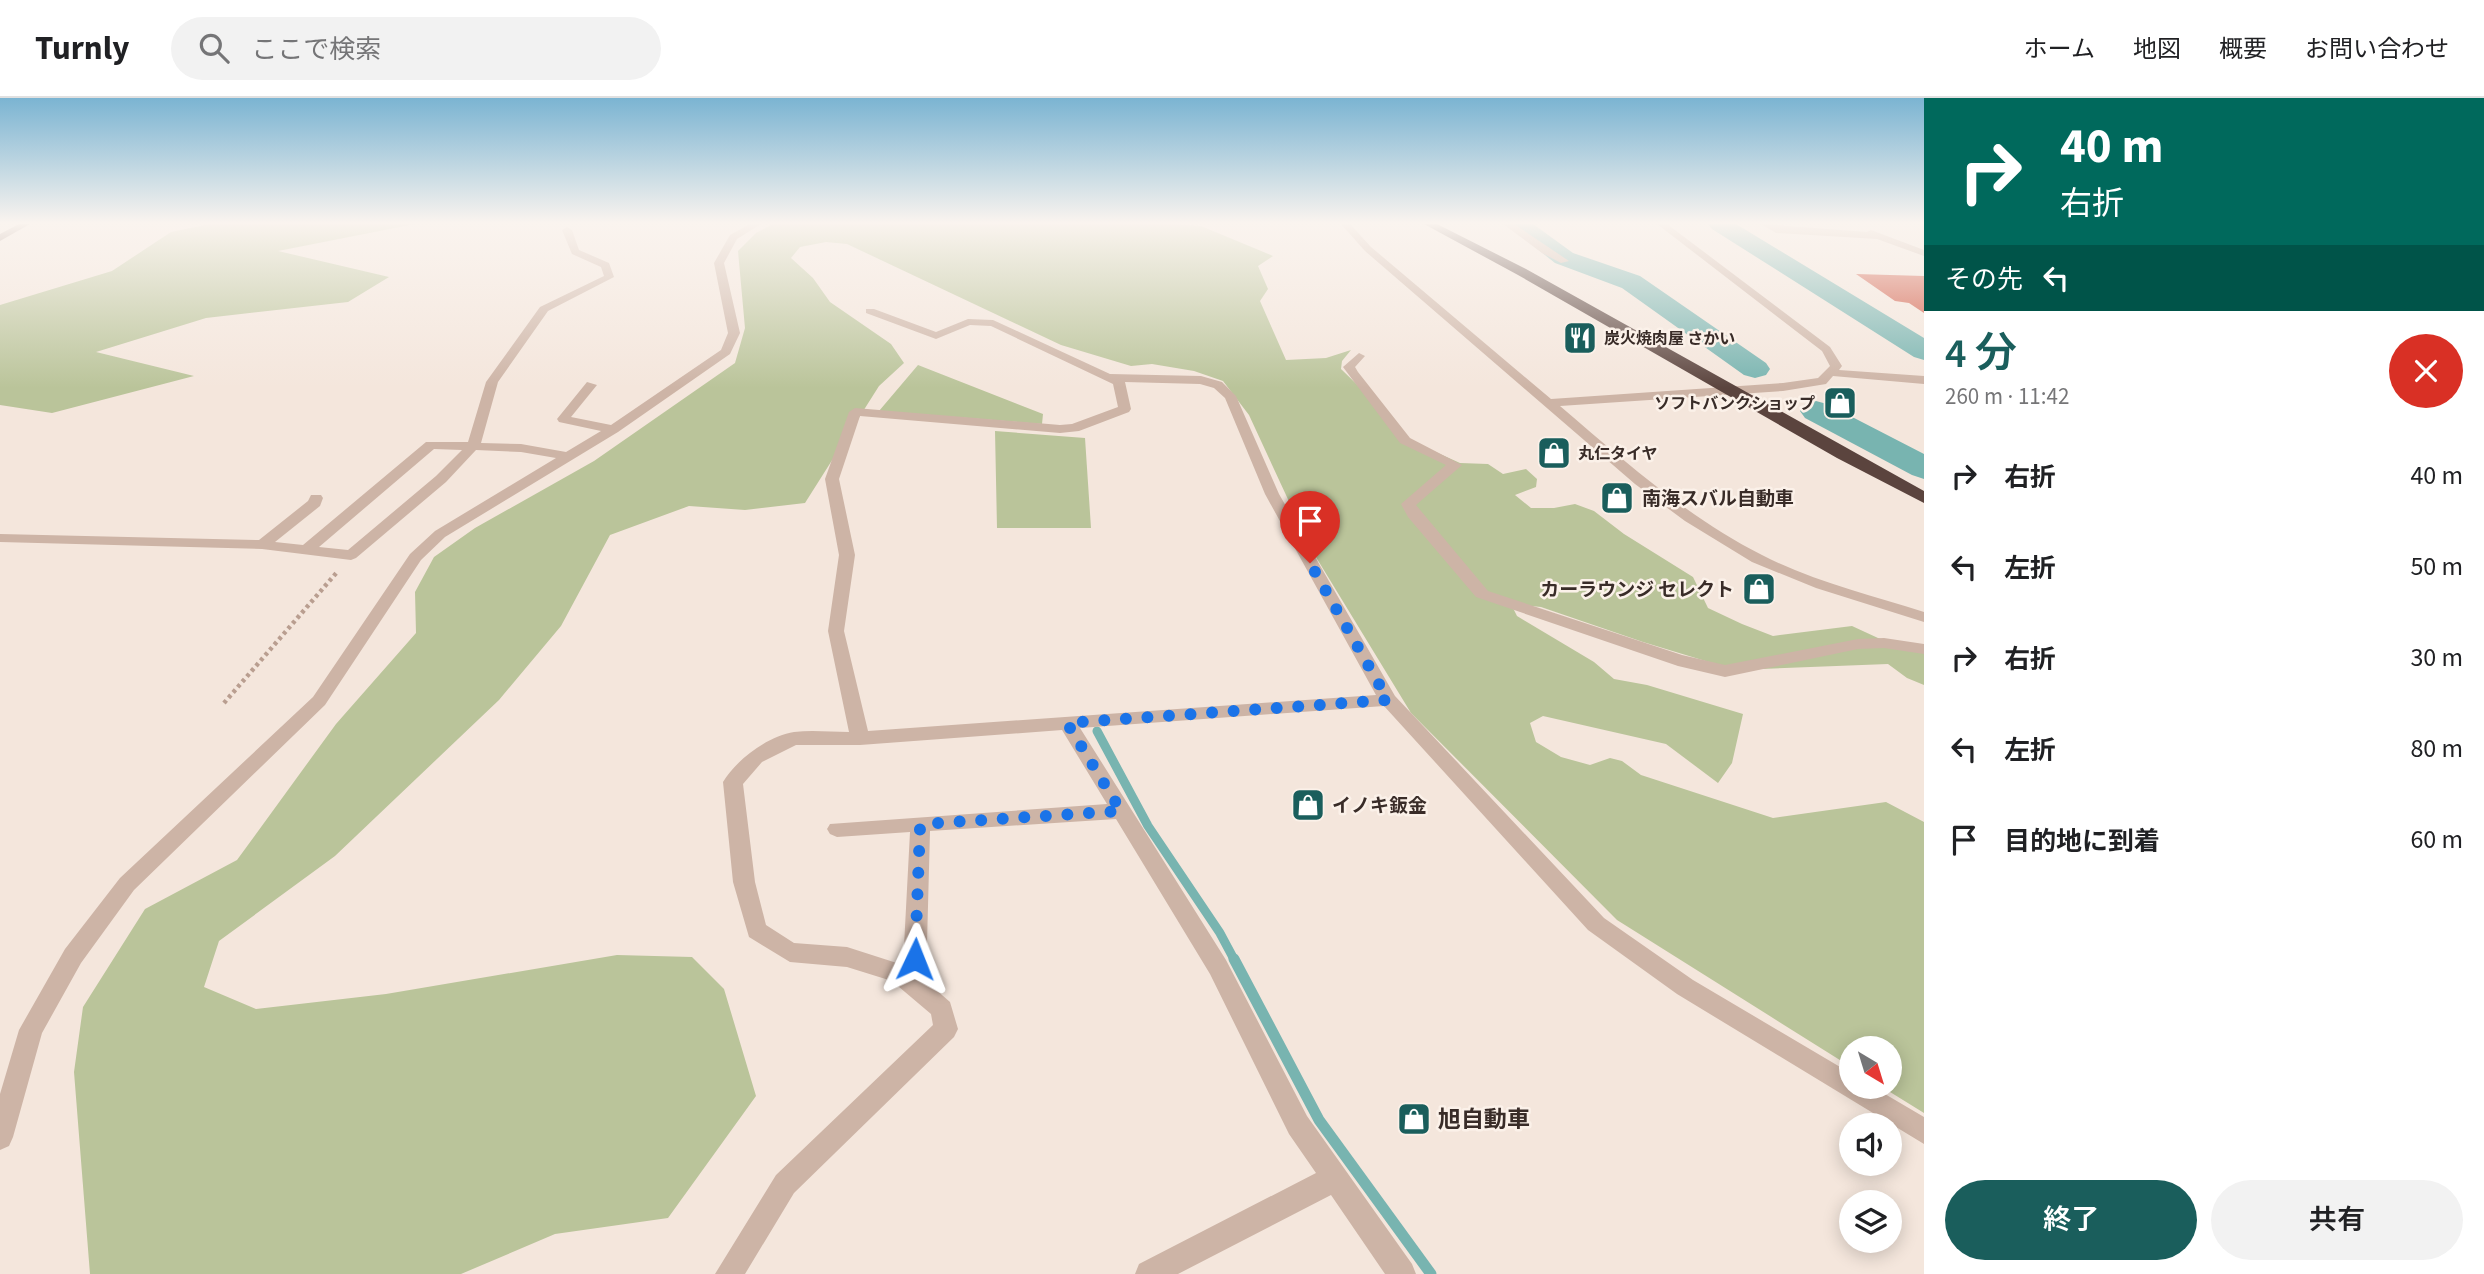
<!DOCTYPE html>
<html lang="ja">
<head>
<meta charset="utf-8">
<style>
	body { margin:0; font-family:"Source Sans 3","Noto Sans JP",sans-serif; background:#f2f2f2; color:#202124; height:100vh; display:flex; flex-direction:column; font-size:26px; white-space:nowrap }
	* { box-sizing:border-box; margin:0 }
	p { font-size:23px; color:#757577 }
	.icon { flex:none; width:38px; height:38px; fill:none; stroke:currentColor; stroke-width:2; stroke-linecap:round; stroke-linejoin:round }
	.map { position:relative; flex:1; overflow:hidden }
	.side { display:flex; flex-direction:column; background:#fff; width:560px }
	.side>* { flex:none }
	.top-card { background:#00695c; color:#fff; overflow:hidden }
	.needle { width:46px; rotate:142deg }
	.buttons { position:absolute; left:1839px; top:938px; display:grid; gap:14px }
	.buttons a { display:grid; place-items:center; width:63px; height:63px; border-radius:50%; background:#fff; box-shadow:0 4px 18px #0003; font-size:35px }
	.pin { position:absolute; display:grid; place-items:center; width:60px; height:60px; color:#fff; margin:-72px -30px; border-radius:50% 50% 50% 0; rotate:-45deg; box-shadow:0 0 7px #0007 }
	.pin .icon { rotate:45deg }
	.me { position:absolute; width:77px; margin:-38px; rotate:2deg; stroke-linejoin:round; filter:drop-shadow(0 0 5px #0008) }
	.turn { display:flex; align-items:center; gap:24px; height:147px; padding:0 21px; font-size:32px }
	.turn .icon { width:91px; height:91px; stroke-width:2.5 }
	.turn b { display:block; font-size:49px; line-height:60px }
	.then { display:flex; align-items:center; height:66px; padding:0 21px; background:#0003; gap:14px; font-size:26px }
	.round { display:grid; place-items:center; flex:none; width:74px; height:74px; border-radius:37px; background:#f2f2f2 }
	.head { display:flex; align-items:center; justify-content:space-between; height:119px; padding:0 21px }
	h1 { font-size:42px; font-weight:600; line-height:52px; color:#1a5e5c }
	.primary-button { display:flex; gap:14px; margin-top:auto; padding:14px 21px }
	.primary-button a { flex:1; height:80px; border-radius:42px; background:#1a5e5c; color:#fff; font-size:28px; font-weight:600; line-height:80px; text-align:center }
	.primary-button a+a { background:#f2f2f2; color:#202124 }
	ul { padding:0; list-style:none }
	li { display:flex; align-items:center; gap:21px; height:91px; padding:0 21px }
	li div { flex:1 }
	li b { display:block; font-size:26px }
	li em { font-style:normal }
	header { display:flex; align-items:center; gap:42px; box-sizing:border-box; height:98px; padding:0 35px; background:#fff; border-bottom:2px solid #e0e0e0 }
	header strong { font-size:33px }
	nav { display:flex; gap:38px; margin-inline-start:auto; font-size:24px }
	.search { width:490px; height:63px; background:#f2f2f2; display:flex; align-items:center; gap:18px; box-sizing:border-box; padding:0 24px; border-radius:38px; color:#757577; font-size:26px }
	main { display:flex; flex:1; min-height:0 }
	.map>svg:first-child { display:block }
</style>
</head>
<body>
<header>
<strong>Turnly</strong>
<div class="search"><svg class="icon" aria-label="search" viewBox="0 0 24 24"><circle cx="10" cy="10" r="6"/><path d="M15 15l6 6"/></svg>ここで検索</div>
<nav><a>ホーム</a><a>地図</a><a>概要</a><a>お問い合わせ</a></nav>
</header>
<main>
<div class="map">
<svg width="1924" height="1176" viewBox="0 0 1924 1176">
	<rect width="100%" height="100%" fill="#f4e6dc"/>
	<path fill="#bac49a" d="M210 126H415L278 153 389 179 348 204 206 220 96 254 194 278 52 315 0 307V207L112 173 171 134Z
		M773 126H1170L1201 128 1273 158 1258 168 1268 191 1260 203 1286 262 1326 260 1351 252 1342 263 1341 271 1373 302 1402 339 1460 365 1488 366 1503 376 1526 371 1537 381 1536 389 1515 397 1531 410H1554L1575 406 1594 413 1624 436 1693 479 1708 510 1742 526 1773 538 1852 528 1878 540 1924 555V587L1907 580 1888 566 1735 572 1643 544 1541 509 1521 507 1513 510 1517 518 1594 564 1614 581 1647 587 1743 616 1732 665 1718 685 1666 646 1543 618 1530 625 1536 644 1561 659 1590 667 1610 660 1622 663 1641 677 1773 720 1886 704 1924 724V1015L1882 989H1890V950H1852L1851 969 1617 822 1411 615 1311 451 1249 317 1223 283 1194 273 1152 266 1131 268 1061 247 847 146 826 144 800 149 791 160 813 180 830 204 891 246 904 265 879 288 805 405 745 412 689 408 610 437 561 528 499 602 335 758 219 843 204 889 256 911 386 896 617 857 692 859 724 891 756 998 668 1120 555 1136 461 1176H90L74 974 83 909 145 811 237 762 336 626 416 535 415 494 434 459 475 430 594 363 735 265 745 230 738 153 756 135Z
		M918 267 1043 316 1042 326 879 313Z
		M995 333 1085 340 1091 430H997Z"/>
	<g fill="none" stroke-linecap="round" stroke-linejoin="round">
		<path stroke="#78b4b0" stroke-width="9" d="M1097 633 1148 728 1220 835 1235 863"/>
		<path stroke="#78b4b0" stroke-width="11" d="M1234 861 1319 1022 1431 1176"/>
		<path fill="#78b4b0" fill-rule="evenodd" d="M1506 126H1533L1573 155 1640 178 1766 265 1770 271 1766 277 1755 280 1744 277 1622 190 1555 165Z
			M1708 126H1736L1924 240V262L1914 259 1712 131Z
			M1816 303 1827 306 1924 356V381L1912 377 1805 320 1800 313 1805 306Z"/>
	</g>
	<path fill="#cf543f" d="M1856 176 1924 178V215L1909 205 1895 203Z"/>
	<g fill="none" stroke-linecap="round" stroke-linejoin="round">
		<path stroke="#b99e90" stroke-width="4.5" stroke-dasharray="3.5 3.5" stroke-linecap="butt" d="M224 605 338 473"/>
		<path fill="#cdb4a6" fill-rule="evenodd" d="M750 126H761L737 141 724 165 740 235 730 256 618 334 445 439 421 462 325 607 134 792 81 865 42 935 13 1039 9 1048 0 1052V996L19 932 65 851 120 780 313 599 410 456 435 433 556 360 521 354 476 352 446 384 356 460 351 462 262 451 0 444V436L259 442 308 403 311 397H321L323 400 320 408 275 444 303 447 426 344H468L486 284 540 209 604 178 601 169 572 156 562 132 567 129 572 132 579 152 609 165 614 179 548 213 498 284 481 345 521 346 566 354 601 333 559 324 557 321 587 284 597 287 571 319 611 327 721 252 728 235 714 165 730 137ZM434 351 462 352 436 378 348 452 319 449Z
			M1341 126H1350L1371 149 1551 301 1783 285 1818 280 1830 268 1822 253 1657 126H1667L1830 249 1842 268 1839 272 1924 278V286L1833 278 1826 286 1783 293 1560 308C1623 362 1687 419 1762 457 1812 483 1870 497 1924 514V524L1816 490 1752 464 1685 423 1635 386 1365 153Z
			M1503 126H1514L1569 163 1561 165 1542 155Z
			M1761 126 1867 134 1871 132 1924 152V158L1877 141 1776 135Z
			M866 211H874L936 234 968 221 993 222 1110 276 1201 278 1222 284 1236 298 1279 396 1395 598 1604 820 1693 882 1852 976V989H1873L1924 1019V1046L1677 896 1588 832 1384 608 1080 630 1226 862 1307 1018 1412 1166 1416 1176H1385L1331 1097 1178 1176H1135L1139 1166 1316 1075 1289 1036 1210 876 1116 721 930 733 926 883 950 904 958 931 954 939 794 1095 745 1176H715L776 1077 933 927 931 916 892 883 847 869 790 864 749 839 733 784 723 684C736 662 768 638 794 634 812 632 831 634 849 634L828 533 839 457 825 381 849 314 855 310 1060 327 1072 326 1118 309 1113 286 991 228 970 227 936 241 866 215ZM1125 284 1200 286 1214 290 1225 300 1265 396 1376 597 868 633 844 533 855 457 839 381 860 318 1060 335 1079 333 1129 314 1131 311ZM1062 632 1107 706 830 726 827 731 830 736 837 739 910 734 903 867 847 849 794 845 766 827 755 784 743 686 762 664 796 647H860Z
			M1359 255 1365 258 1355 269 1358 274 1410 340 1462 367 1416 407 1488 493 1682 557 1725 567 1858 541 1884 540 1924 546V556L1884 550 1858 551 1725 579 1678 568 1476 499 1408 419 1401 406 1446 367 1400 345 1343 269Z"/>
		<path fill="#7c6058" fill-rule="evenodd" d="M19 126H30L0 143V136Z"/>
		<path fill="#5b443e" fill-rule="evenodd" d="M1424 126H1437L1526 171 1924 393V405L1837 360 1518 177Z"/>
	</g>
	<linearGradient id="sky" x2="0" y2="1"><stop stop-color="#7bb4d2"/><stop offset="0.43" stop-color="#faf4ef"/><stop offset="1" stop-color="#faf4ef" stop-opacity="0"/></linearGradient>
	<rect width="1924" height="290" fill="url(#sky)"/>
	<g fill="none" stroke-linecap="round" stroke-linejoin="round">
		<path stroke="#1a73e8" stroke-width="12" stroke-dasharray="0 21.6" d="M915 861 920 730 923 726 1121 713 1067 625 1388 602 1310 465"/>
	</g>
	<defs>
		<symbol id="restaurant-square" viewBox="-11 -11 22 22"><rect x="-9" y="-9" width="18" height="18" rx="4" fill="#1a5e5c" stroke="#fbf1e9"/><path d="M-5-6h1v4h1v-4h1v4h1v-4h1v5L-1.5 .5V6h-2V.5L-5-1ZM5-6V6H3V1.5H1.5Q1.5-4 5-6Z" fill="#fff"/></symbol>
		<symbol id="shop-square" viewBox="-11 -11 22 22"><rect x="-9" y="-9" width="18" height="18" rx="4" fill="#1a5e5c" stroke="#fbf1e9"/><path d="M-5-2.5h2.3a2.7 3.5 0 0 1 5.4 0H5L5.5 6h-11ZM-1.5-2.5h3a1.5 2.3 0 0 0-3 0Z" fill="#fff"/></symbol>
	</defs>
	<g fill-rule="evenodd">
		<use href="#restaurant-square" x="1561" y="221" width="38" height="38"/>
		<use href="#shop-square" x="1821" y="286" width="38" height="38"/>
		<use href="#shop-square" x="1535" y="336" width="38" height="38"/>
		<use href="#shop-square" x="1598" y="381" width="38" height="38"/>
		<use href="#shop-square" x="1740" y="472" width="38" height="38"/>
		<use href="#shop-square" x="1289" y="688" width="38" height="38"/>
		<use href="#shop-square" x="1395" y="1002" width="38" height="38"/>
	</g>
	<g text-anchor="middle" stroke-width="5" stroke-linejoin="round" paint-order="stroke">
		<g font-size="16" font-weight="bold" fill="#392c28" stroke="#fbf1e9" text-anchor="start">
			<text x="1604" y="246">炭火焼肉屋 さかい</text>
			<text x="1815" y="311" text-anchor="end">ソフトバンクショップ</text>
			<text x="1578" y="361">丸仁タイヤ</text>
		</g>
		<g font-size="19" font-weight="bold" fill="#392c28" stroke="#fbf1e9" text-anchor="start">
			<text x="1642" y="407">南海スバル自動車</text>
			<text x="1734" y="498" text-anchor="end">カーラウンジ セレクト</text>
			<text x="1332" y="714">イノキ鈑金</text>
		</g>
		<g font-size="23" font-weight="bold" fill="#392c28" stroke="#fbf1e9" text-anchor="start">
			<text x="1438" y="1029">旭自動車</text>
		</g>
	</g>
</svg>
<div class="buttons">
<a><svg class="needle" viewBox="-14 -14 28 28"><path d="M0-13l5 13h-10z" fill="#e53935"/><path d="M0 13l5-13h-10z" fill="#757577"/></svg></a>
<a><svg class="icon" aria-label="sound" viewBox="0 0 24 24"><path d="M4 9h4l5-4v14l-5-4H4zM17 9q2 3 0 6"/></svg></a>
<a><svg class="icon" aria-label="layers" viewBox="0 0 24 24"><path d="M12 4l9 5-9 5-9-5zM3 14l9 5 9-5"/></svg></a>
</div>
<div class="pin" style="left:1310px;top:465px;background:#d93025"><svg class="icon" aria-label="arrive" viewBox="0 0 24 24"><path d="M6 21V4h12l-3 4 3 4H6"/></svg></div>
<svg class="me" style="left:915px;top:861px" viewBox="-20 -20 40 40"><path d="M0-17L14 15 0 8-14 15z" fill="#1a73e8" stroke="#fff" stroke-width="4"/></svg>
</div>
<section class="side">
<div class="top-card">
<div class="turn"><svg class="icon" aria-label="right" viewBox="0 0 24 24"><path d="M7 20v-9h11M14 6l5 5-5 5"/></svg><div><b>40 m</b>右折</div></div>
<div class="then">その先<svg class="icon" aria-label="left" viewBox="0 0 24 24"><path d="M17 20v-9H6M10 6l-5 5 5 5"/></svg></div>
</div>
<div class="head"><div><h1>4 分</h1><p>260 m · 11:42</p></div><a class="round" style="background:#d93025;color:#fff"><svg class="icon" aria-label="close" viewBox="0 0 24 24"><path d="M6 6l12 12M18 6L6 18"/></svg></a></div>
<ul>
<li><svg class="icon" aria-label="right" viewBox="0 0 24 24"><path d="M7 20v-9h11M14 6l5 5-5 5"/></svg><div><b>右折</b></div><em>40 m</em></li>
<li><svg class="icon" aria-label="left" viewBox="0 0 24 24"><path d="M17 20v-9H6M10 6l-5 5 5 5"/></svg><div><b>左折</b></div><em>50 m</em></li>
<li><svg class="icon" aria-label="right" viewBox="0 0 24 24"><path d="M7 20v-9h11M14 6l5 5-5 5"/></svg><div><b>右折</b></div><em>30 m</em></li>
<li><svg class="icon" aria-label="left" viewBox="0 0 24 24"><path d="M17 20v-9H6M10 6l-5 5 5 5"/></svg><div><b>左折</b></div><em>80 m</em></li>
<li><svg class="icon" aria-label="arrive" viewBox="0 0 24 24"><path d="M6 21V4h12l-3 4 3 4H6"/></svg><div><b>目的地に到着</b></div><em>60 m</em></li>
</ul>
<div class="primary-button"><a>終了</a><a>共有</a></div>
</section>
</main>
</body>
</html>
